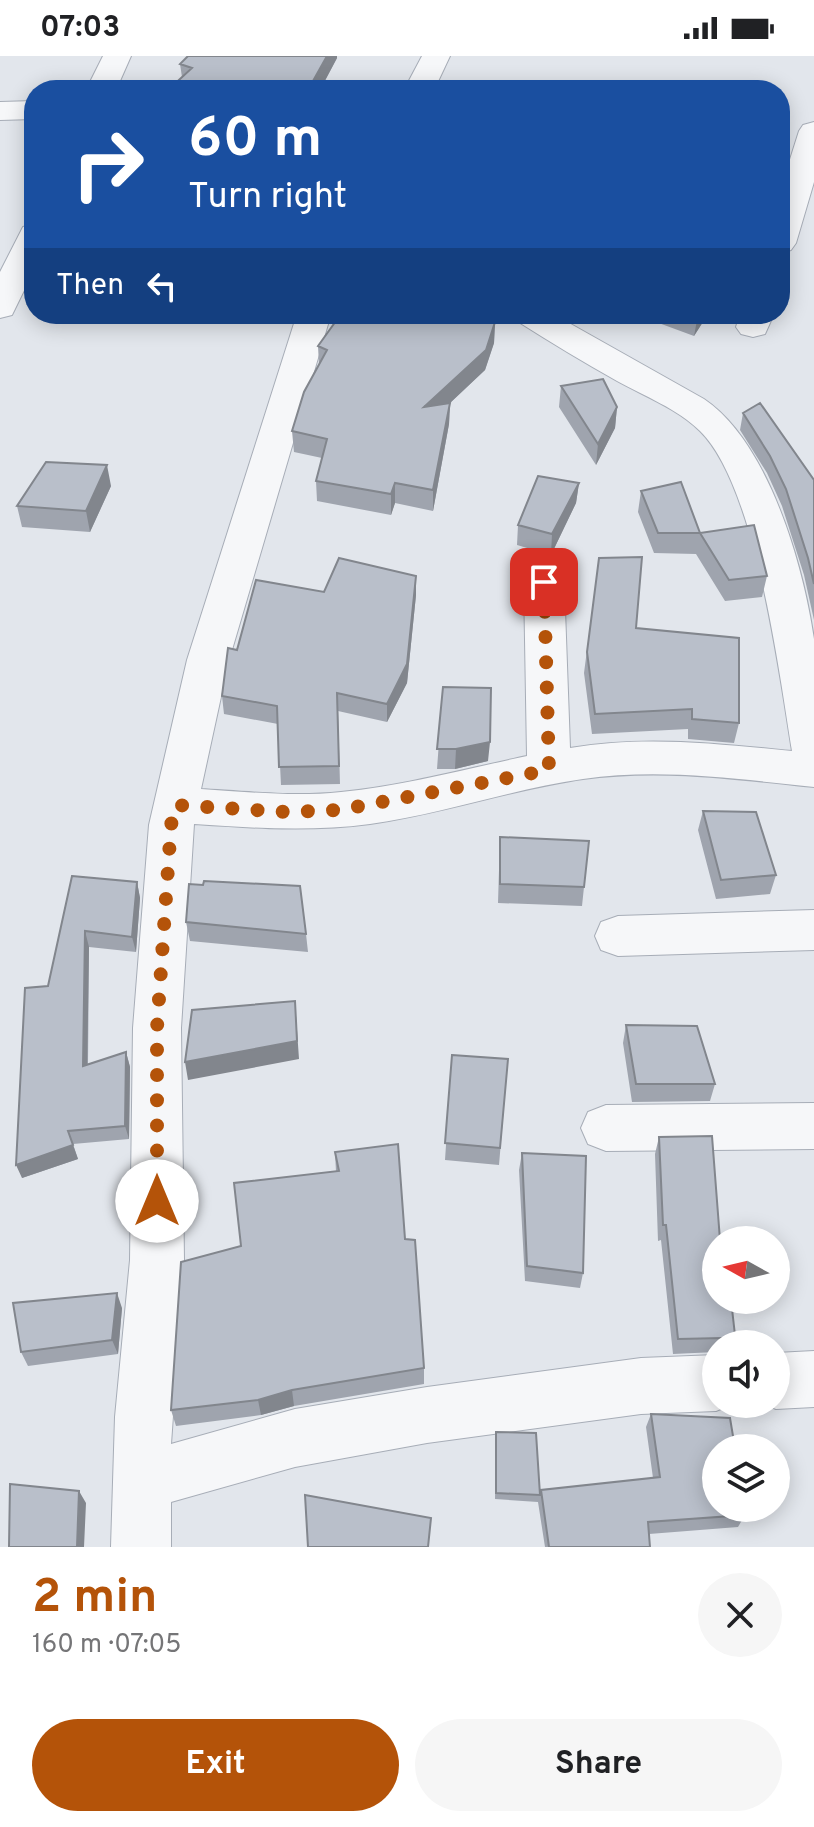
<!DOCTYPE html>
<html lang="en">
<head>
<meta charset="utf-8">
<style>
	body { margin:0; font-family:Overpass,sans-serif; background:#f6f6f6; color:#202124; height:100vh; display:flex; flex-direction:column; font-size:30px; white-space:nowrap }
	* { box-sizing:border-box; margin:0 }
	p { font-size:26px; color:#757577 }
	.icon { flex:none; width:44px; height:44px; fill:none; stroke:currentColor; stroke-width:2; stroke-linecap:round; stroke-linejoin:round }
	.map { position:relative; height:1491px; overflow:hidden }
	.drawer { display:flex; flex-direction:column; background:#fff; flex:1 }
	.drawer>* { flex:none }
	.top-card { position:absolute; left:24px; top:24px; width:766px; height:244px; border-radius:32px; box-shadow:0 4px 20px #0003; background:#1a4fa0; color:#fff; overflow:hidden }
	.needle { width:52px; rotate:278deg }
	.fabs { position:absolute; left:702px; top:1170px; display:grid; gap:16px }
	.fabs a { display:grid; place-items:center; width:88px; height:88px; border-radius:50%; background:#fff; box-shadow:0 4px 20px #0003; font-size:40px }
	.pin { position:absolute; display:grid; place-items:center; width:68px; height:68px; color:#fff; margin:-34px; border-radius:16px; box-shadow:0 4px 12px #0006 }
	.me { position:absolute; width:88px; margin:-44px; rotate:0deg; stroke-linejoin:round; filter:drop-shadow(0 0 6px #0008) }
	.turn { display:flex; align-items:center; gap:28px; height:168px; padding:0 32px; font-size:36px }
	.turn .icon { width:104px; height:104px; stroke-width:2.5 }
	.turn b { display:block; font-size:56px; line-height:68px }
	.then { display:flex; align-items:center; height:76px; padding:0 32px; background:#0003; gap:16px; font-size:30px }
	.round { display:grid; place-items:center; flex:none; width:84px; height:84px; border-radius:42px; background:#f6f6f6 }
	.headline { display:flex; align-items:center; justify-content:space-between; height:136px; padding:0 32px }
	h1 { font-size:48px; font-weight:700; line-height:60px; color:#b45309 }
	.cta { display:flex; gap:16px; margin-top:auto; padding:16px 32px }
	.cta a { flex:1; height:92px; border-radius:48px; background:#b45309; color:#fff; font-size:32px; font-weight:700; line-height:92px; text-align:center }
	.cta a+a { background:#f6f6f6; color:#202124 }
	.status { display:flex; justify-content:space-between; align-items:center; height:56px; padding:0 40px; background:#fff; direction:ltr }
	.status svg { height:22px; fill:currentColor }
	.map>svg:first-child { display:block }
</style>
</head>
<body>
<div class="status"><b>07:03</b><svg viewBox="0 0 49 12"><path d="M0 12V9h3v3zM5 12V6h3v6zM10 12V3h3v9zM15 12V0h3v12zM26 1h20v11H26zM47 4h2v5h-2z"/></svg></div>
<div class="map">
<svg width="814" height="1491" viewBox="0 0 814 1491">
	<rect width="100%" height="100%" fill="#e2e6ec"/>
	<g fill="none" stroke-linecap="round" stroke-linejoin="round">
		<defs>
			<path id="minor" d="M103 0H131L116 34H86Z
				M422 0H450L434 34H404Z
				M34 45V63L0 64V46Z
				M814 66V126L796 187 791 194 780 197V135L799 75 803 69Z
				M34 168V214L12 259 0 262V216L23 171Z
				M297 258H331L229 604 201 733C248 736 295 741 341 736 404 730 465 713 527 700L524 526 530 516 544 512 558 516 564 526 570 692C644 679 719 688 792 695 779 616 756 430 700 375 678 353 644 340 617 325 583 306 550 286 517 265L512 258H553L704 343C768 386 803 508 814 583 814 626 814 686 814 731 738 723 660 712 583 723 512 733 442 758 370 768 311 776 253 772 194 768L181 972 184 1204 171 1388 295 1353 427 1331 641 1302 716 1299V1348H733L716 1355 641 1358 427 1387 295 1411 171 1446V1491H111L115 1361 130 1204 133 972 149 769 187 604Z
				M740 258H774L765 278 753 281 741 278 736 271Z
				M814 854V894L618 900 601 894 595 880 601 866 618 860Z
				M814 1047V1093L606 1095 588 1088 581 1072 588 1056 606 1049Z
				M814 1295V1351L776 1353 764 1348H776V1297Z"/>
		</defs>
		<use href="#minor" stroke="#a7adb7" stroke-width="2"/>
		<use href="#minor" fill="#f6f7f9" fill-rule="evenodd"/>
	</g>
	<path fill="#9fa4ae" d="M188 0H337V2L320 34H168L182 21 180 8Z
		M657 258H708L694 280 656 266Z
		M495 266 494 287 485 314 450 347 449 368 433 455 395 447 391 459 317 445 316 425 322 402 294 396 292 375 319 309 318 290Z
		M561 330 617 351 615 372 596 409 559 351Z
		M743 357 814 424V564L804 519 782 450 767 417 740 374Z
		M579 427 576 447 551 499 517 489 518 469Z
		M111 430 90 476 22 471 17 450Z
		M641 435 700 477 767 520 762 541 725 545 696 498 654 497 638 456Z
		M599 502 636 572 739 667 734 687 688 683V673L592 678 584 617Z
		M324 536 416 539 407 627 387 666 338 655 340 728 281 729 278 668 224 658 222 640 237 594Z
		M443 631 488 705 455 713H437Z
		M703 755 776 819 770 838 716 843 698 774Z
		M500 781 584 831 582 850 498 847Z
		M72 820 137 826 140 842 136 896 89 891 88 1008 126 996 130 1011 129 1083 73 1088 78 1103 22 1122Z
		M186 866 306 878 308 896 190 885Z
		M626 969 715 1028 710 1045 632 1046 623 987Z
		M452 999 508 1003 499 1109 445 1104Z
		M659 1081 720 1184 736 1288H716V1296L673 1298 661 1184 658 1185 655 1098Z
		M335 1096 405 1183 424 1312V1328L294 1350 261 1359 176 1370 171 1354 241 1190 336 1116Z
		M522 1097 583 1217 580 1232 525 1225 519 1114Z
		M122 1252 118 1298 28 1310 21 1296Z
		M651 1358 745 1459 738 1471 649 1478 650 1491H545L538 1446 495 1443 496 1376 540 1439 541 1434 653 1422 646 1371Z"/>
	<path fill="#82868d" d="M327 0H337V2L320 34H308Z
		M699 258H708L694 280 698 259Z
		M495 266 494 287 485 314 450 347 449 368 433 455V434L424 351Z
		M617 351 615 372 596 409 598 388Z
		M107 409 111 430 90 476 86 455Z
		M395 427V447L391 459V438Z
		M579 427 576 447 551 499 552 478Z
		M416 520V539L407 627 387 666V648Z
		M490 686 488 705 455 713 456 693Z
		M137 826 140 842 136 896 132 881Z
		M85 875 89 891 87 1024 83 1010Z
		M295 945 299 1003 188 1024 185 1006Z
		M126 996 130 1011 129 1083 125 1070Z
		M73 1089 78 1103 22 1122 16 1109Z
		M117 1237 122 1252 118 1298 112 1284Z
		M292 1334 294 1350 261 1359 258 1344Z
		M79 1435 86 1447 84 1491H77Z"/>
	<path fill="#b9bfca" stroke="#82868d" stroke-width="2" d="M188 0H327L308 34H168L192 12 180 8Z
		M341 258H473L495 266 486 294 424 351 450 347 433 434 395 427 391 438 316 425 327 383 292 375 304 336 327 294 318 290Z
		M603 323 617 351 598 388 561 330Z
		M760 347 814 424V528L808 502 786 433 770 400 743 357Z
		M46 406 107 409 86 455 17 450Z
		M538 420 579 427 552 478 518 469Z
		M681 426 700 477H658L641 435Z
		M754 469 767 520 729 524 700 477Z
		M642 501 636 572 739 582V667L692 663V653L595 658 587 596 599 502Z
		M339 502 416 520 407 608 387 648 337 637 339 710 279 711 277 650 222 640 228 592 237 594 256 524 324 536Z
		M443 631 491 632 490 686 456 693H437Z
		M703 755 756 756 776 819 721 824Z
		M500 781 589 785 584 831 500 828Z
		M72 820 137 826 132 881 85 875 83 1010 126 996 125 1070 68 1075 73 1089 16 1109 25 932 48 930Z
		M204 825 300 830 306 878 186 866 189 828 203 829Z
		M295 945 297 985 185 1006 192 954Z
		M626 969 697 970 715 1028H636Z
		M452 999 508 1003 500 1092 445 1087Z
		M712 1080 720 1184H716V1244H731L736 1288H723L722 1282 678 1283 666 1169H663L659 1081Z
		M398 1088 405 1183 415 1184 424 1312 292 1334 258 1344 171 1354 181 1206 241 1190 234 1127 339 1115 335 1096Z
		M522 1097 586 1100 583 1217 527 1210Z
		M117 1237 112 1284 21 1296 13 1247Z
		M651 1358 730 1362 735 1392H716V1452H744L745 1459 648 1466 650 1491H549L541 1434 660 1421Z
		M496 1376 536 1377 540 1439 496 1437Z
		M10 1428 79 1435 77 1491H9Z
		M305 1439 431 1462 428 1491H308Z"/>
	<g fill="none" stroke-linecap="round" stroke-linejoin="round">
		<path stroke="#b45309" stroke-width="14" stroke-dasharray="0 25.2" d="M157 1145V972L171 769 176 749 287 756 340 754 549 714 544 526"/>
	</g>
</svg>
<div class="fabs">
<a><svg class="needle" viewBox="-14 -14 28 28"><path d="M0-13l5 13h-10z" fill="#e53935"/><path d="M0 13l5-13h-10z" fill="#757577"/></svg></a>
<a><svg class="icon" aria-label="sound" viewBox="0 0 24 24"><path d="M4 9h4l5-4v14l-5-4H4zM17 9q2 3 0 6"/></svg></a>
<a><svg class="icon" aria-label="layers" viewBox="0 0 24 24"><path d="M12 4l9 5-9 5-9-5zM3 14l9 5 9-5"/></svg></a>
</div>
<div class="pin" style="left:544px;top:526px;background:#d93025"><svg class="icon" aria-label="arrive" viewBox="0 0 24 24"><path d="M6 21V4h12l-3 4 3 4H6"/></svg></div>
<svg class="me" style="left:157px;top:1145px" viewBox="-20 -20 40 40"><circle r="19" fill="#fff"/><path d="M0-13L10 11 0 6-10 11z" fill="#b45309"/></svg>
<div class="top-card">
<div class="turn"><svg class="icon" aria-label="right" viewBox="0 0 24 24"><path d="M7 20v-9h11M14 6l5 5-5 5"/></svg><div><b>60 m</b>Turn right</div></div>
<div class="then">Then<svg class="icon" aria-label="left" viewBox="0 0 24 24"><path d="M17 20v-9H6M10 6l-5 5 5 5"/></svg></div>
</div>
</div>
<section class="drawer">
<div class="headline"><div><h1>2 min</h1><p>160 m · 07:05</p></div><a class="round"><svg class="icon" aria-label="close" viewBox="0 0 24 24"><path d="M6 6l12 12M18 6L6 18"/></svg></a></div>
<div class="cta"><a>Exit</a><a>Share</a></div>
</section>
</body>
</html>
